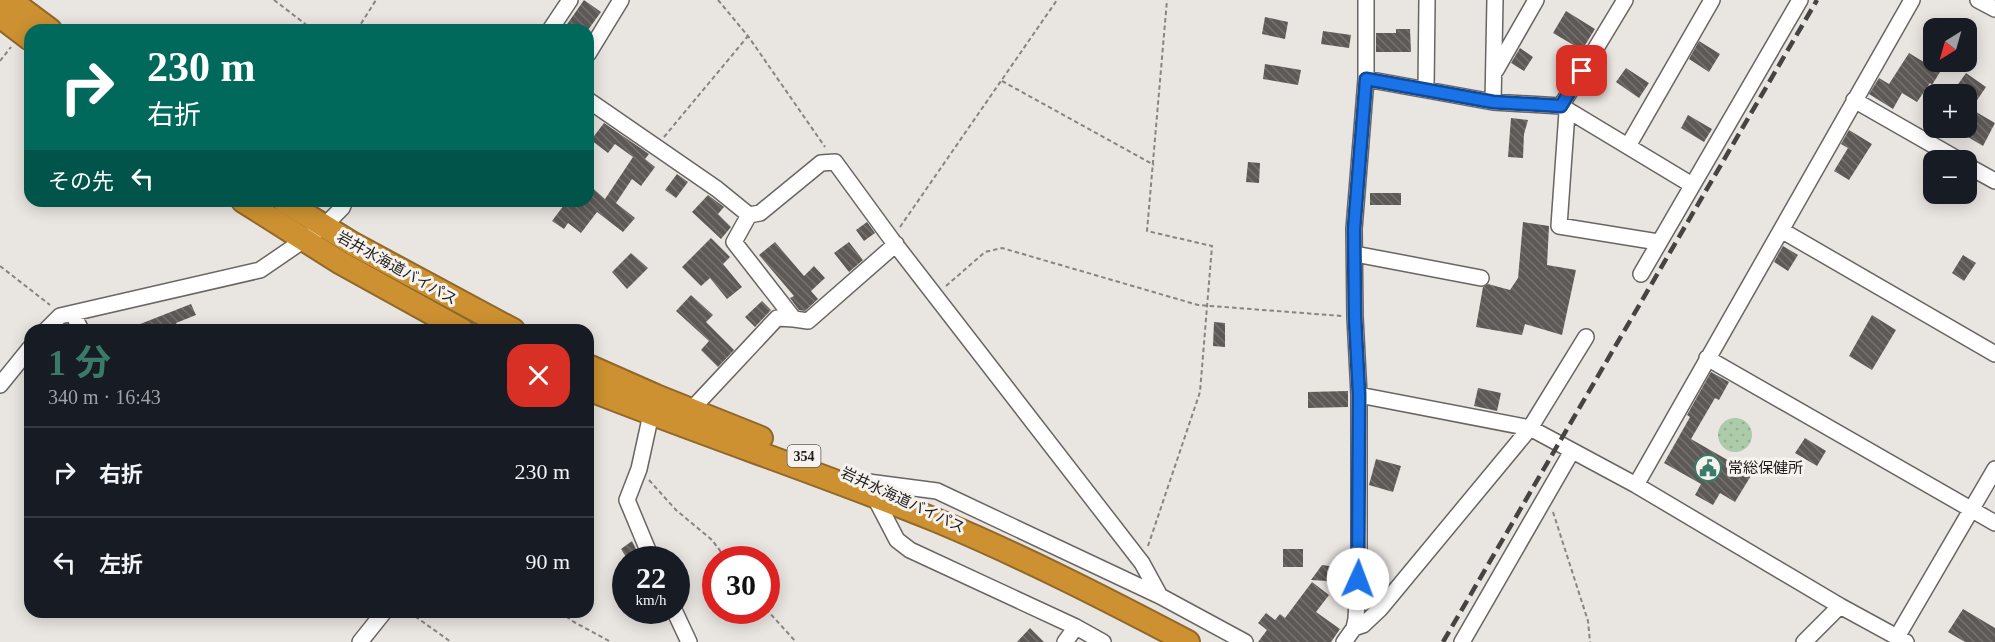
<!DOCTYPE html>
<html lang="ja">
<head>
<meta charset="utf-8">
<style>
	body { margin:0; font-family:"Times New Roman","Noto Sans JP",serif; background:#20242c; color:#f1f3f6; height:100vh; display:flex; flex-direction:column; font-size:22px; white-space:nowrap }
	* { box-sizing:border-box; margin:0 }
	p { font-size:20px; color:#9ea1a6 }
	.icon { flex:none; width:33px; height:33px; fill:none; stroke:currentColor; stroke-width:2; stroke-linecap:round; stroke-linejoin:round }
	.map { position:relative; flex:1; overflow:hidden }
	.side { position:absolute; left:24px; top:324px; width:570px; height:294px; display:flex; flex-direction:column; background:#171b24; border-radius:18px; box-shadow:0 3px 15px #0003 }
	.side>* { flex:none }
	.top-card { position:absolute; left:24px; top:24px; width:570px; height:183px; border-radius:18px; box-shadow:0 3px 15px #0003; background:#00695c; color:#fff; overflow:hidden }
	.needle { width:39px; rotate:217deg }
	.buttons { position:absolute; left:1923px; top:18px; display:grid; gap:12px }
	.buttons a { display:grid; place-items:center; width:54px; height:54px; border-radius:12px; background:#171b24; box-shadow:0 3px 15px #0003; font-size:30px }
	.speed { position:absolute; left:612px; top:546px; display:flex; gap:12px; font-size:30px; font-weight:700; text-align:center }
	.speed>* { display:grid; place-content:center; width:78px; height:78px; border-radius:50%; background:#171b24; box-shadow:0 3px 15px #0003; line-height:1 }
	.speed small { font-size:15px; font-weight:400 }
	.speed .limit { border:9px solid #d22; background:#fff; color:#111 }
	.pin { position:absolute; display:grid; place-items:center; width:51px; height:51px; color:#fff; margin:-26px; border-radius:12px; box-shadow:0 3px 9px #0006 }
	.me { position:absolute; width:66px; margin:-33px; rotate:2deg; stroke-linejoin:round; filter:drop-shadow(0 0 4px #0008) }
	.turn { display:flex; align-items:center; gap:21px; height:126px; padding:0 24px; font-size:27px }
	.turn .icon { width:78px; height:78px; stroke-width:2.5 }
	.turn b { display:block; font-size:42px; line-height:51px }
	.then { display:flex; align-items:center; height:57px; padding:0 24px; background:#0003; gap:12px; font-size:22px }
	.round { display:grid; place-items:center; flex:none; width:63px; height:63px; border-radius:18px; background:#20242c }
	.overview { display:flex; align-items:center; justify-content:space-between; height:102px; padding:0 24px }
	h1 { font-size:36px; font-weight:700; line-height:45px; color:#3b7a69 }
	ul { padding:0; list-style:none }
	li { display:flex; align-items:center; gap:18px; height:90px; padding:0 24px; border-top:2px solid #363941 }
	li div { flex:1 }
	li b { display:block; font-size:22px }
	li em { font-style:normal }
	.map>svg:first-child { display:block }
</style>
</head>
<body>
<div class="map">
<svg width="1995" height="642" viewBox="0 0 1995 642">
	<defs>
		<pattern id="grass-dots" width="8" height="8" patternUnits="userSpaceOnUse" patternTransform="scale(1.5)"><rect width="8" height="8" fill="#accba9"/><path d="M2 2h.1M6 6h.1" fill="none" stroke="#94ae91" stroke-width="1.8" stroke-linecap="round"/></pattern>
		<pattern id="building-back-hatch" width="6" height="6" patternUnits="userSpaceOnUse" patternTransform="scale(1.5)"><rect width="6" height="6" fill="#5d5956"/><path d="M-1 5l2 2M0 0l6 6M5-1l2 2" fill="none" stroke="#75726f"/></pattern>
	</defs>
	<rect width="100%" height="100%" fill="#e9e5e1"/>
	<path fill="url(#grass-dots)" d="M1718 435a17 17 0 1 1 34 0a17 17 0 1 1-34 0Z"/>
	<path fill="url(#building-back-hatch)" d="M584 0 601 12 588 30H563Z
		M1566 11 1595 29 1582 50 1553 33Z
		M1265 17 1288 22 1285 39 1262 34Z
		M1396 29H1410L1411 52H1376V33H1396Z
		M1323 31 1351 35 1349 48 1321 44Z
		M1699 41 1720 54 1709 72 1689 59Z
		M1520 48 1533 57 1524 71 1511 63Z
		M1909 53 1927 64 1930 59 1943 67 1932 85 1930 83 1917 102 1902 93 1893 109 1869 94 1879 78 1889 84Z
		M1265 64 1301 70 1298 85 1263 79Z
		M1626 68 1649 83 1639 98 1616 82Z
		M1966 73 1986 87 1971 109 1995 123 1983 146 1953 128H1966V94H1960L1954 90Z
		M1688 115 1712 129 1704 142 1681 128Z
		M1511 118 1528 120 1524 134 1523 158 1508 157Z
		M604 123 649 154 645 159 655 167 641 186 632 179 616 203 635 218 623 232 597 212 581 233 568 223 564 229 552 221 567 201H588V184L605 199 633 157 615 144 608 153 591 140Z
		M1849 130 1872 144 1849 180 1834 171 1848 148 1841 144Z
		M1248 162 1260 163 1259 183 1246 182Z
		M677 174 688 182 676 198 665 190Z
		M1370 193H1401V205H1370Z
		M708 195 724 207 718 214 731 227 721 239 692 212Z
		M867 222 875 233 864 241 856 230Z
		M1523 222 1549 226 1547 265 1576 270 1562 335 1525 324 1522 335 1476 327 1483 287 1488 284 1510 290 1518 278Z
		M711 238 730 257 723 264 742 287 727 299 710 278 701 286 682 267Z
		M775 242 804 276 814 266 825 278 811 291 818 299 805 311 799 310 790 298 794 296 759 255Z
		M849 242 863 260 849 272 834 253Z
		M1783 246 1798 255 1788 271 1774 262Z
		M631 253 648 268 627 289 612 272Z
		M1963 255 1976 263 1964 281 1952 273Z
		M691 295 713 315 706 322 734 350 718 367 701 350 709 341 676 311Z
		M762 301 771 310 755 327 745 317Z
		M191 304 196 315 176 323 177 325 163 330H125Z
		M1872 315 1896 330 1872 370 1849 356Z
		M1214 322 1225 323V347L1213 346Z
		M1711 372 1729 382 1719 400 1715 398 1691 439 1752 474 1735 502 1720 493 1713 505 1695 495 1701 484 1664 463 1690 417 1687 415Z
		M1478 388 1501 393 1497 411 1474 406Z
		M1348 391V407L1308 408V392Z
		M1805 438 1826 451 1817 466 1795 453Z
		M1376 459 1401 466 1393 492 1369 485Z
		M632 541 640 557 637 560H628L621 549Z
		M1283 549H1303V567H1283Z
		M1322 565 1343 568 1346 572 1344 582 1311 580Z
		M1312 582 1329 595 1316 612 1340 629 1331 642H1258L1267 630 1258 623 1266 613 1275 620 1280 614 1285 618Z
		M1963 609 1995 628V642H1965L1948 632Z
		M1030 628 1044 642H1017Z"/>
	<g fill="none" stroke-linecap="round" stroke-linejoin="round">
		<defs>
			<path id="minor" d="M1978 0 1995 9
				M550 30 570 0
				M588 54 621 0
				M1496 70 1536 0
				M1366 79 1493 102 1561 106 1692 185
				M1426 89 1427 0
				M588 100 717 189 749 215 760 213 821 163 835 162 892 240 1142 563 1160 596
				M1854 100 1959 160
				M1493 102 1495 0
				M1561 106 1625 0
				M1567 112 1559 226 1658 242
				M1628 146 1712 0
				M1966 165 1995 181
				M749 215 734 242 794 319 808 321 896 244
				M1781 230 1995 354
				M1355 254 1481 278
				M1641 274 1800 0
				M73 314 81 330
				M46 330 60 316 260 270 323 227 342 208 345 201
				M1707 358 1995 523
				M0 385 30 348
				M1359 395 1530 428 1636 485 1840 606 1906 642
				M691 410 777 318 794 319
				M868 482 937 491 1160 596 1245 642
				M1636 485 1912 0
				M874 496 897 540 910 550 1076 627 1103 642
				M652 560 627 500 639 469 653 405
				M674 610 689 642
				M1354 628 1363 625 1380 609 1530 428 1586 337
				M1897 637 1995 469
				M360 642 384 612
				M1065 642 1076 627
				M1344 642 1354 628 1356 619 1359 559V395L1355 317 1354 229 1366 79V0
				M1462 642 1572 451
				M1804 642 1840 606"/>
			<path id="highway" d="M10 0 50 30
				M0 16 30 39
				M243 201 341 263 462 330
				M284 201 353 244 513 330
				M588 366 656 396 761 438
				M588 389C704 435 822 474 938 521 1024 557 1106 599 1188 642"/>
		</defs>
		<use href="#minor" stroke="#696562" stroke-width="18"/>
		<use href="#highway" stroke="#90682a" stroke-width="26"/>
		<path stroke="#878582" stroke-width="2" stroke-dasharray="4.5 3" stroke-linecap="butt" d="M274 0 313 30
			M718 0 748 36 825 147
			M357 30 376 0
			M0 61 11 47
			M1002 81 1154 165
			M664 137 748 36
			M900 227 1057 0
			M0 266 50 305
			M946 286 985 252 1002 248 1198 305 1342 316
			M649 480 676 510 712 540 727 560
			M1553 512 1588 621 1590 642
			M1148 546 1200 392 1212 246 1147 231 1167 0
			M766 609 796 642
			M409 612 451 642
			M560 612 574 622 611 642"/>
		<use href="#minor" stroke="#fff" stroke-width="15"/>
		<use href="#highway" stroke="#cd9131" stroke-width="22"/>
		<path stroke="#464442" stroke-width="4.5" stroke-dasharray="12 6" stroke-linecap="butt" d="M1443 642 1817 0"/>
	</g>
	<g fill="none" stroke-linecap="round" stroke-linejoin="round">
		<defs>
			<path id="route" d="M1358 579 1359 395 1355 317 1354 229 1366 79 1493 102 1561 106 1582 71"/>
		</defs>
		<use href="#route" stroke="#114b97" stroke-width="15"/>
		<use href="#route" stroke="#1a73e8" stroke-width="10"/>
	</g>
	<defs>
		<symbol id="civic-ring" viewBox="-11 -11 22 22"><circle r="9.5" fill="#f6f2ee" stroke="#3b7a69" stroke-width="1.5"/><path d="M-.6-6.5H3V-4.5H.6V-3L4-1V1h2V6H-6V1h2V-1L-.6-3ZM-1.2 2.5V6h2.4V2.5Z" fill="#3b7a69"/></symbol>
	</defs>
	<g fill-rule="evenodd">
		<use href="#civic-ring" x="1693" y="453" width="30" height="30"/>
	</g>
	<g text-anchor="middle" stroke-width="6" stroke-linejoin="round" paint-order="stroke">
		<rect fill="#f6f2ee" stroke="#5f5d5b" stroke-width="1.5" x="787.5" y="445" width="33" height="22" rx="4.5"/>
		<g font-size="14" font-weight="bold" fill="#1e1d1c">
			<text x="804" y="461">354</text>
		</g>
		<g font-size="15" fill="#1e1d1c" stroke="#f6f2ee">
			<text transform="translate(397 268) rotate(29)" y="5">岩井水海道バイパス</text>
			<text transform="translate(903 500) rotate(25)" y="5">岩井水海道バイパス</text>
		</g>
		<g font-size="15" fill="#1e1d1c" stroke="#f6f2ee" text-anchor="start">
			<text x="1728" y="473">常総保健所</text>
		</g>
	</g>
</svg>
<div class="buttons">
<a><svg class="needle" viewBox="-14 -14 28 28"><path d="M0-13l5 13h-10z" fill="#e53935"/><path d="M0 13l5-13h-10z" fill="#9ea1a6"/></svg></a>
<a>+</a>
<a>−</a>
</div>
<div class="speed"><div>22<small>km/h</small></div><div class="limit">30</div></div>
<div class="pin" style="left:1582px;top:71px;background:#d93025"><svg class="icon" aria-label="arrive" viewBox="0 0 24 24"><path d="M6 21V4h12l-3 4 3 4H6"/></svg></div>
<svg class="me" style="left:1358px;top:579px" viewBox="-20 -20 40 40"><circle r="19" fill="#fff"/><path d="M0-13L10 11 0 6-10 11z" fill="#1a73e8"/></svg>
<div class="top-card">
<div class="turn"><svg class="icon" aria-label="right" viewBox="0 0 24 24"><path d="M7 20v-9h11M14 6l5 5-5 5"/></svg><div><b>230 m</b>右折</div></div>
<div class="then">その先<svg class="icon" aria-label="left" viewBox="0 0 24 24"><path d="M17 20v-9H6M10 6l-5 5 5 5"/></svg></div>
</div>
<section class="side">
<div class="overview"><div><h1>1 分</h1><p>340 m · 16:43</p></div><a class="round" style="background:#d93025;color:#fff"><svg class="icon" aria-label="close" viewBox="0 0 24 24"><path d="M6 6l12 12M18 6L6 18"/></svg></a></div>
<ul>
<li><svg class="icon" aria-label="right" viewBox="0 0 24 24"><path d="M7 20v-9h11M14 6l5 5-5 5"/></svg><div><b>右折</b></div><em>230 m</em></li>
<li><svg class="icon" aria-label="left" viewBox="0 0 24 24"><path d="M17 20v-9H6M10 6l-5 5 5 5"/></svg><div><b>左折</b></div><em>90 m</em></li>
</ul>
</section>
</div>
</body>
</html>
